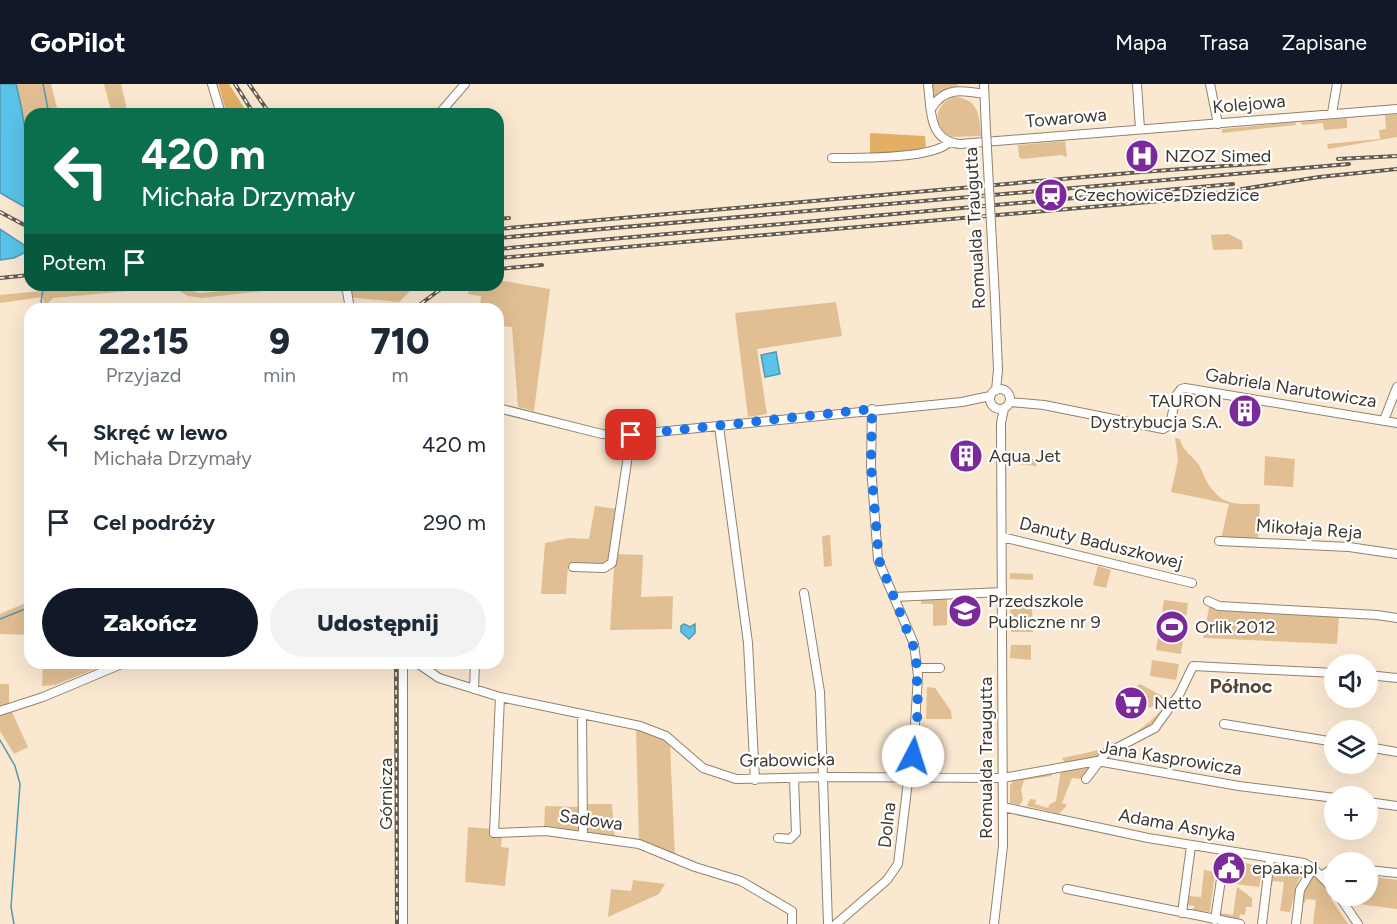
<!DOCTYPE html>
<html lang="pl">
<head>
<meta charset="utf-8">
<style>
	body { margin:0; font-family:Figtree,sans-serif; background:#f2f2f3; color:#1f2937; height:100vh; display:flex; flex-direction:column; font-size:22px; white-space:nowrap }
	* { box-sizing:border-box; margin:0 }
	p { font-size:20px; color:#747a83 }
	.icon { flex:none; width:33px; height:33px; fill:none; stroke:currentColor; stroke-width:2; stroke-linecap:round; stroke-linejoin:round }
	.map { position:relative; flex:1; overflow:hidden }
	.details { position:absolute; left:24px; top:219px; width:480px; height:366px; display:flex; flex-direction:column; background:#fff; border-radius:18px; box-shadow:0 6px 24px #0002 }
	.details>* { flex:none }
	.hud { position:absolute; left:24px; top:24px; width:480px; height:183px; border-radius:18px; box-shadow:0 6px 24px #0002; background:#0b6e4f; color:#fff; overflow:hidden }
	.buttons { position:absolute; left:1324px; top:570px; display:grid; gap:12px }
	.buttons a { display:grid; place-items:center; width:54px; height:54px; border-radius:50%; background:#fff; box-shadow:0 6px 24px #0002; font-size:30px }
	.pin { position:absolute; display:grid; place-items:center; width:51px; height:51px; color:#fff; margin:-26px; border-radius:12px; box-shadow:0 3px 9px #0006 }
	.me { position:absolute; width:66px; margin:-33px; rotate:5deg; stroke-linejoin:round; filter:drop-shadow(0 0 4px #0008) }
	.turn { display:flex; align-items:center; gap:21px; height:126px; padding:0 18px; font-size:27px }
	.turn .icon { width:78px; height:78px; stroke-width:2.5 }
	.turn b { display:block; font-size:42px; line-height:51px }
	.then { display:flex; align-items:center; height:57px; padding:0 18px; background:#0003; gap:12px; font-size:22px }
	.eta { display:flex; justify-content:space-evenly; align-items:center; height:102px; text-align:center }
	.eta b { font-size:36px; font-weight:800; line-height:42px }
	.cta { display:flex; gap:12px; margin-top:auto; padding:12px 18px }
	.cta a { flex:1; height:69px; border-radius:36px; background:#111827; color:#fff; font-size:24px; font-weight:800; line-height:69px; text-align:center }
	.cta a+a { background:#f2f2f3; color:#1f2937 }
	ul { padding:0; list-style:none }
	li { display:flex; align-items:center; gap:18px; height:78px; padding:0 18px }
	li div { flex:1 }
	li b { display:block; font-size:22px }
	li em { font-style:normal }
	header { display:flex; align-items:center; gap:36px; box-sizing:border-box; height:84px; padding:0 30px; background:#111827; color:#fff }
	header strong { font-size:28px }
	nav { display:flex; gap:33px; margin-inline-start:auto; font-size:21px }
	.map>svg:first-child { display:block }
</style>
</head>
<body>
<header>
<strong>GoPilot</strong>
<nav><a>Mapa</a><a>Trasa</a><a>Zapisane</a></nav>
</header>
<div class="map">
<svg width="1397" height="840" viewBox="0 0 1397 840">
	<rect width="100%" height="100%" fill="#fae8d1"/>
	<path fill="#e1bf93" d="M16 0H51L58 28V30H30V72Z
		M104 0H121L128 30H112Z
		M931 0H957L959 2 945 6 932 15Z
		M953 13C978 14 980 31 981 52L950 53C932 40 934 22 953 13Z
		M1397 30V53L1328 65 1327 60 1380 55 1379 46 1386 45 1385 31Z
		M1347 34V44L1324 46 1323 39 1302 41 1301 38Z
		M1295 38 1296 41 1222 49V45Z
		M1065 57 1067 73 1061 71 1022 75 1019 73 1018 61Z
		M1229 150 1242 157 1243 165 1213 166 1211 151Z
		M498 196 550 205 534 327 518 323 512 243 498 242V225H480L481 212 468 210 469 205 458 203 498 201Z
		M105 201H177L199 209 267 203 416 201 399 218 347 213 341 203 331 202 270 206 202 214 188 212 172 203 53 214 48 219 49 225H44L43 213 0 219V211Z
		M836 218 842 252 757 265 767 330 748 333 735 229Z
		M1175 354 1180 355C1183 368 1191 370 1199 381 1202 386 1204 393 1207 398 1222 422 1234 420 1260 420L1258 455H1221L1229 420 1171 408 1178 376Z
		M1013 371 1038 376 1036 382 1008 379V374H1013Z
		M1265 372 1295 375 1293 403 1264 401Z
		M595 422 618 425 609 477 603 482 568 480 566 510H541L545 459 569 454 589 455Z
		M830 451 832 482 824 483 822 452Z
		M615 470 643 471 641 513 673 512 672 545 610 546Z
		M1098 482 1111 486 1106 504 1093 501Z
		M1010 489 1033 490V496L1010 495Z
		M921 513H947V541L933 542V520H921Z
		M1164 516 1188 519 1181 570 1156 566Z
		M30 517V551L0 550V530Z
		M1210 519 1339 532 1337 560 1203 554Z
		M1010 520 1032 521 1033 548H1011Z
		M1011 561H1031V576L1010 574Z
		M1152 576 1179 580 1176 596 1150 592Z
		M43 579H110L55 601 42 602Z
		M0 600H9V620L0 623Z
		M1140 600 1168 615 1158 627 1153 622 1149 624 1136 603Z
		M927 603 935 604 951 627 952 635H926Z
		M1168 619 1158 638 1098 674 1065 679 1062 674C1110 665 1134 657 1168 619Z
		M12 628 28 663 14 670 0 647V631Z
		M636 645 661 653 670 660 675 774 639 758Z
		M1090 680V684L1083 695 1072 694 1062 719 1067 721 1059 730 1027 722 1030 715 1036 716 1035 720 1048 724 1050 720 1056 717 1061 685Z
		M1052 689V692L1024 696 1021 706 1023 715 1020 721 1010 719V701L1013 697Z
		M585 720H612L615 754 585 748Z
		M545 722 581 723V747L544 745Z
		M468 743 492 745 502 752 501 763 509 764 505 802 465 798Z
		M1241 778 1263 783 1259 803 1236 800Z
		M1276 785 1303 788 1298 797 1290 828 1280 827 1284 798 1273 797 1272 801H1270L1271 789H1276Z
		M1204 786 1215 788 1210 828 1193 826 1194 822 1186 821 1187 812 1201 813Z
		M1314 790 1334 813 1331 815 1348 840H1313L1316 816 1306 815 1305 819H1303L1305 804Z
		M1368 792 1397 796V825L1351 819 1354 817 1350 812H1368Z
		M633 796 665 800 659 810 608 833 611 805 631 807Z
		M1237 803 1252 814V823H1246L1245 831 1240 830 1239 836 1220 833V829L1233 831Z"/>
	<path fill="#e3af65" d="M218 0H229L248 30H227Z
		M870 49 925 52 926 66 870 71Z"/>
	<path fill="#5ac3e9" stroke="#5299b1" stroke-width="1.5" d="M0 0H16C27 42 30 83 30 126L0 109Z
		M0 145 30 165V166L14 174 0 176Z
		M776 268 780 290 765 293 761 271Z
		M684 540 690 543 695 540V549L689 555 681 548V542Z"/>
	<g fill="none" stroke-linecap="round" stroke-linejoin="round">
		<path stroke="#5299b1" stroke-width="1.5" d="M43 0 49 30
			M40 225 43 205
			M0 535 30 523
			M0 656 15 682 20 700 11 823 14 840"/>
		<defs>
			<path id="minor" d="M212 0 221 30
				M928 0C931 25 928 57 960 60L1397 25
				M984 0 986 46
				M1137 0 1140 45
				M1210 0 1218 40
				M931 25C944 3 961 6 984 10
				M1332 29 1337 0
				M439 30 465 0
				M832 74C856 74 935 75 949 58
				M343 201 347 207 350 225
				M995 215 998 286 996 306
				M990 315a10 10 0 1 1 20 0a10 10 0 1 1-20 0Z
				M1010 318 1044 321 1163 345 1170 341 1176 312 1181 305 1185 304 1397 339
				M498 324 602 350 627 351 962 318 990 312
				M1384 336 1397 303
				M719 342 748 559 755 696
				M1002 453 1192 499
				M1219 457 1349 463 1397 470
				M573 483 604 484 612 479 631 351
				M804 509 820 608 828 840
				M894 513 1002 508
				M1208 517 1219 522 1377 531 1397 534
				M403 579V840
				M417 579 439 594 500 613 640 642 666 652 703 684 736 695 828 693 1003 694 1097 677 1239 702 1335 714
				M917 584H940
				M1368 591 1397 594
				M474 605 475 579
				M500 613 494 749 546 747 639 760 695 783 741 797 792 827V840
				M0 627 43 613 124 579
				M582 630 583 751
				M1224 640 1335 658
				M1368 663 1397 668
				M1086 695 1105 670 1155 644 1180 609 1193 582 1335 589
				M1368 718 1397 722
				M1003 723 1148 754 1304 779 1313 784 1335 807
				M778 754 790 755 796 749 794 695
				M1368 786 1397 789
				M1321 792 1335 783
				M1067 805 1240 840
				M1339 812 1358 840
				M1182 829 1191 762
				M1215 836 1225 768
				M836 840 887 796 898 780 908 697 912 688 918 592 914 560 878 476 871 382 872 325
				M994 840 1003 762 1001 339 1004 325
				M1262 840 1270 774
				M1296 840 1300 806 1313 784"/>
		</defs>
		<use href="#minor" stroke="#92826d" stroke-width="10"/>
		<use href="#minor" stroke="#fff" stroke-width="8"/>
		<defs>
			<path id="rail" d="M235 0 254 30
				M249 0 270 30
				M1338 75 1397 72
				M0 128 30 144
				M498 135 509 134
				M498 145 1141 88 1266 79
				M498 154 1349 80
				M498 165 1233 100
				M498 174 1172 116 1319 93 1397 85
				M498 185 542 181
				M0 194 30 191
				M414 225 446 201
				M396 579 397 840"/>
		</defs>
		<use href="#rail" stroke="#645b4f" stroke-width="4"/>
		<use href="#rail" stroke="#fff" stroke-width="1.5" stroke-dasharray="4.5" stroke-linecap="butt"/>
		<defs>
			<path id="minor-bridge" d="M986 46 995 215"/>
		</defs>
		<use href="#minor-bridge" stroke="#92826d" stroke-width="10" stroke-linecap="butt"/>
		<use href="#minor-bridge" stroke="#fff" stroke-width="8"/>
	</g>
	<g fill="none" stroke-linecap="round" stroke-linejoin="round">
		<path stroke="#1a73e8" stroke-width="10" stroke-dasharray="0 18" d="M631 351 872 325 871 382 879 476 916 569 918 626 913 672"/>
	</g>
	<defs>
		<symbol id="hospital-disc" viewBox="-11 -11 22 22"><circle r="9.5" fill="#7c2a9a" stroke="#fff"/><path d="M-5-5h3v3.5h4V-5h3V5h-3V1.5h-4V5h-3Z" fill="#fff"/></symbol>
		<symbol id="station-disc" viewBox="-11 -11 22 22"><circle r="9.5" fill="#7c2a9a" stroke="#fff"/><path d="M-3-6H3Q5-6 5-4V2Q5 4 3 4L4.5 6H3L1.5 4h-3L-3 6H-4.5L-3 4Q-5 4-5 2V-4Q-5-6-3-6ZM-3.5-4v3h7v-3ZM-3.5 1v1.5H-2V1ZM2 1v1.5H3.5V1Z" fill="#fff"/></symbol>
		<symbol id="building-disc" viewBox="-11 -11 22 22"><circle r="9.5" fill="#7c2a9a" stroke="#fff"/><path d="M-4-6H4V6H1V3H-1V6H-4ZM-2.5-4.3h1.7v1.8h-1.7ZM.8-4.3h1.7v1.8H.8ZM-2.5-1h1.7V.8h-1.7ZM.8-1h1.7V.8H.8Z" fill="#fff"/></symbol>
		<symbol id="school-disc" viewBox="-11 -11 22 22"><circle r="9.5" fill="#7c2a9a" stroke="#fff"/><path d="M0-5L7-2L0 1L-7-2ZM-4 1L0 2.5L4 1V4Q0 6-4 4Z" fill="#fff"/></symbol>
		<symbol id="stadium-disc" viewBox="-11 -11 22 22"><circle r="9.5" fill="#7c2a9a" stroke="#fff"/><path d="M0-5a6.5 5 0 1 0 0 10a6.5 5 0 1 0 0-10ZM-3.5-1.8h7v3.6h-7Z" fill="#fff"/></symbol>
		<symbol id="supermarket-disc" viewBox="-11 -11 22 22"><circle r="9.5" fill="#7c2a9a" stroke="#fff"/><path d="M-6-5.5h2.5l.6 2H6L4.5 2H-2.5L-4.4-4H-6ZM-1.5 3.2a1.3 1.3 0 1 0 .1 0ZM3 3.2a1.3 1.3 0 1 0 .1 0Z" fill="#fff"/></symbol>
		<symbol id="civic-disc" viewBox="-11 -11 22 22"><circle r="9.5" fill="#7c2a9a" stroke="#fff"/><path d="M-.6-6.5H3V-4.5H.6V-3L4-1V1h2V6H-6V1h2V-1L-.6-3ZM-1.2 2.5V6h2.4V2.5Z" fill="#fff"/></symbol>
	</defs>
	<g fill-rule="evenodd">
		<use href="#hospital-disc" x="1123" y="53" width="38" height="38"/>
		<use href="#station-disc" x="1032" y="92" width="38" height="38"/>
		<use href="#building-disc" x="1226" y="308" width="38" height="38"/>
		<use href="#building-disc" x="947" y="353" width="38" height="38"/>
		<use href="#school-disc" x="946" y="508" width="38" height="38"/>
		<use href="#stadium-disc" x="1153" y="524" width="38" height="38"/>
		<use href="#supermarket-disc" x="1112" y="600" width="38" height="38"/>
		<use href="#civic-disc" x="1210" y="765" width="38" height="38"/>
	</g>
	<g text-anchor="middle" stroke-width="4.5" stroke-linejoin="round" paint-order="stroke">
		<g font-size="18" fill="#3f382f" stroke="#fff">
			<text transform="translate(1249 20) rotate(-5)" y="6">Kolejowa</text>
			<text transform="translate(1066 34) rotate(-5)" y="6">Towarowa</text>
			<text transform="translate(975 144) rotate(-93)" y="6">Romualda Traugutta</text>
			<text transform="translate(1291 304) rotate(9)" y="6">Gabriela Narutowicza</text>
			<text transform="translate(1309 445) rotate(4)" y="6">Mikołaja Reja</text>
			<text transform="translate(1101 459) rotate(14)" y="6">Danuty Baduszkowej</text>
			<text transform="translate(986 674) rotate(-90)" y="6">Romualda Traugutta</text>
			<text transform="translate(1171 674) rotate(9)" y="6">Jana Kasprowicza</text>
			<text transform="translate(787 676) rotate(-1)" y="6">Grabowicka</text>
			<text transform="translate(386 710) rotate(-90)" y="6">Górnicza</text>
			<text transform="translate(591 736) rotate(8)" y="6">Sadowa</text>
			<text transform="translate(887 741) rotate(-84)" y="6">Dolna</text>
			<text transform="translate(1177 741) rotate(10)" y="6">Adama Asnyka</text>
		</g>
		<g font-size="18" fill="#3f382f" stroke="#fff" text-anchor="start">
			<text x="1165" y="78">NZOZ Simed</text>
			<text x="1074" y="117">Czechowice-Dziedzice</text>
			<text x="1222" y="323" text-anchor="end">TAURON<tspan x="1222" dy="21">Dystrybucja S.A.</tspan></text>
			<text x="989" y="378">Aqua Jet</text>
			<text x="988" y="523">Przedszkole<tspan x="988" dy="21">Publiczne nr 9</tspan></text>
			<text x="1195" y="549">Orlik 2012</text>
			<text x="1154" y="625">Netto</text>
			<text x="1252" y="790">epaka.pl</text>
		</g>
		<g font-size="20" font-weight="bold" fill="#574835" stroke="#fff">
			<text x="1241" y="609">Północ</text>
		</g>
	</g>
</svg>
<div class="buttons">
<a><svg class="icon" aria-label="sound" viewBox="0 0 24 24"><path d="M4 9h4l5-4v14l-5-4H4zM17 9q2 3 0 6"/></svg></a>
<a><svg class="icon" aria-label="layers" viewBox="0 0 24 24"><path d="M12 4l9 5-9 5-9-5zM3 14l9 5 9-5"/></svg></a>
<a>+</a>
<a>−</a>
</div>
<div class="pin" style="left:631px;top:351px;background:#d93025"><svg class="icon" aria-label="arrive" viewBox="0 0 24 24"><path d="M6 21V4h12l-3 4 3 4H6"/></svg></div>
<svg class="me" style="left:913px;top:672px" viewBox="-20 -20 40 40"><circle r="19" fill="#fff"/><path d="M0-13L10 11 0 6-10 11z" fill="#1a73e8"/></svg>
<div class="hud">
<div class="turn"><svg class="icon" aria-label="left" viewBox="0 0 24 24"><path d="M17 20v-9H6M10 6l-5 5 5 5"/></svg><div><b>420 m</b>Michała Drzymały</div></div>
<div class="then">Potem<svg class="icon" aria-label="arrive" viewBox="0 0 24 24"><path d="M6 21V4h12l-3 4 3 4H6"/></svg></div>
</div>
<section class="details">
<div class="eta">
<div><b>22:15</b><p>Przyjazd</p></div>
<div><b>9</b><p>min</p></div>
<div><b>710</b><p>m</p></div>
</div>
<ul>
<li><svg class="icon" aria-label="left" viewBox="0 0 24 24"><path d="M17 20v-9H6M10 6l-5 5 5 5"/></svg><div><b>Skręć w lewo</b><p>Michała Drzymały</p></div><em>420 m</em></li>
<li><svg class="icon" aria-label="arrive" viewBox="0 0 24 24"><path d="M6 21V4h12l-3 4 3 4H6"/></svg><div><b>Cel podróży</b></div><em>290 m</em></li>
</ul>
<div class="cta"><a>Zakończ</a><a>Udostępnij</a></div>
</section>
</div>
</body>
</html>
